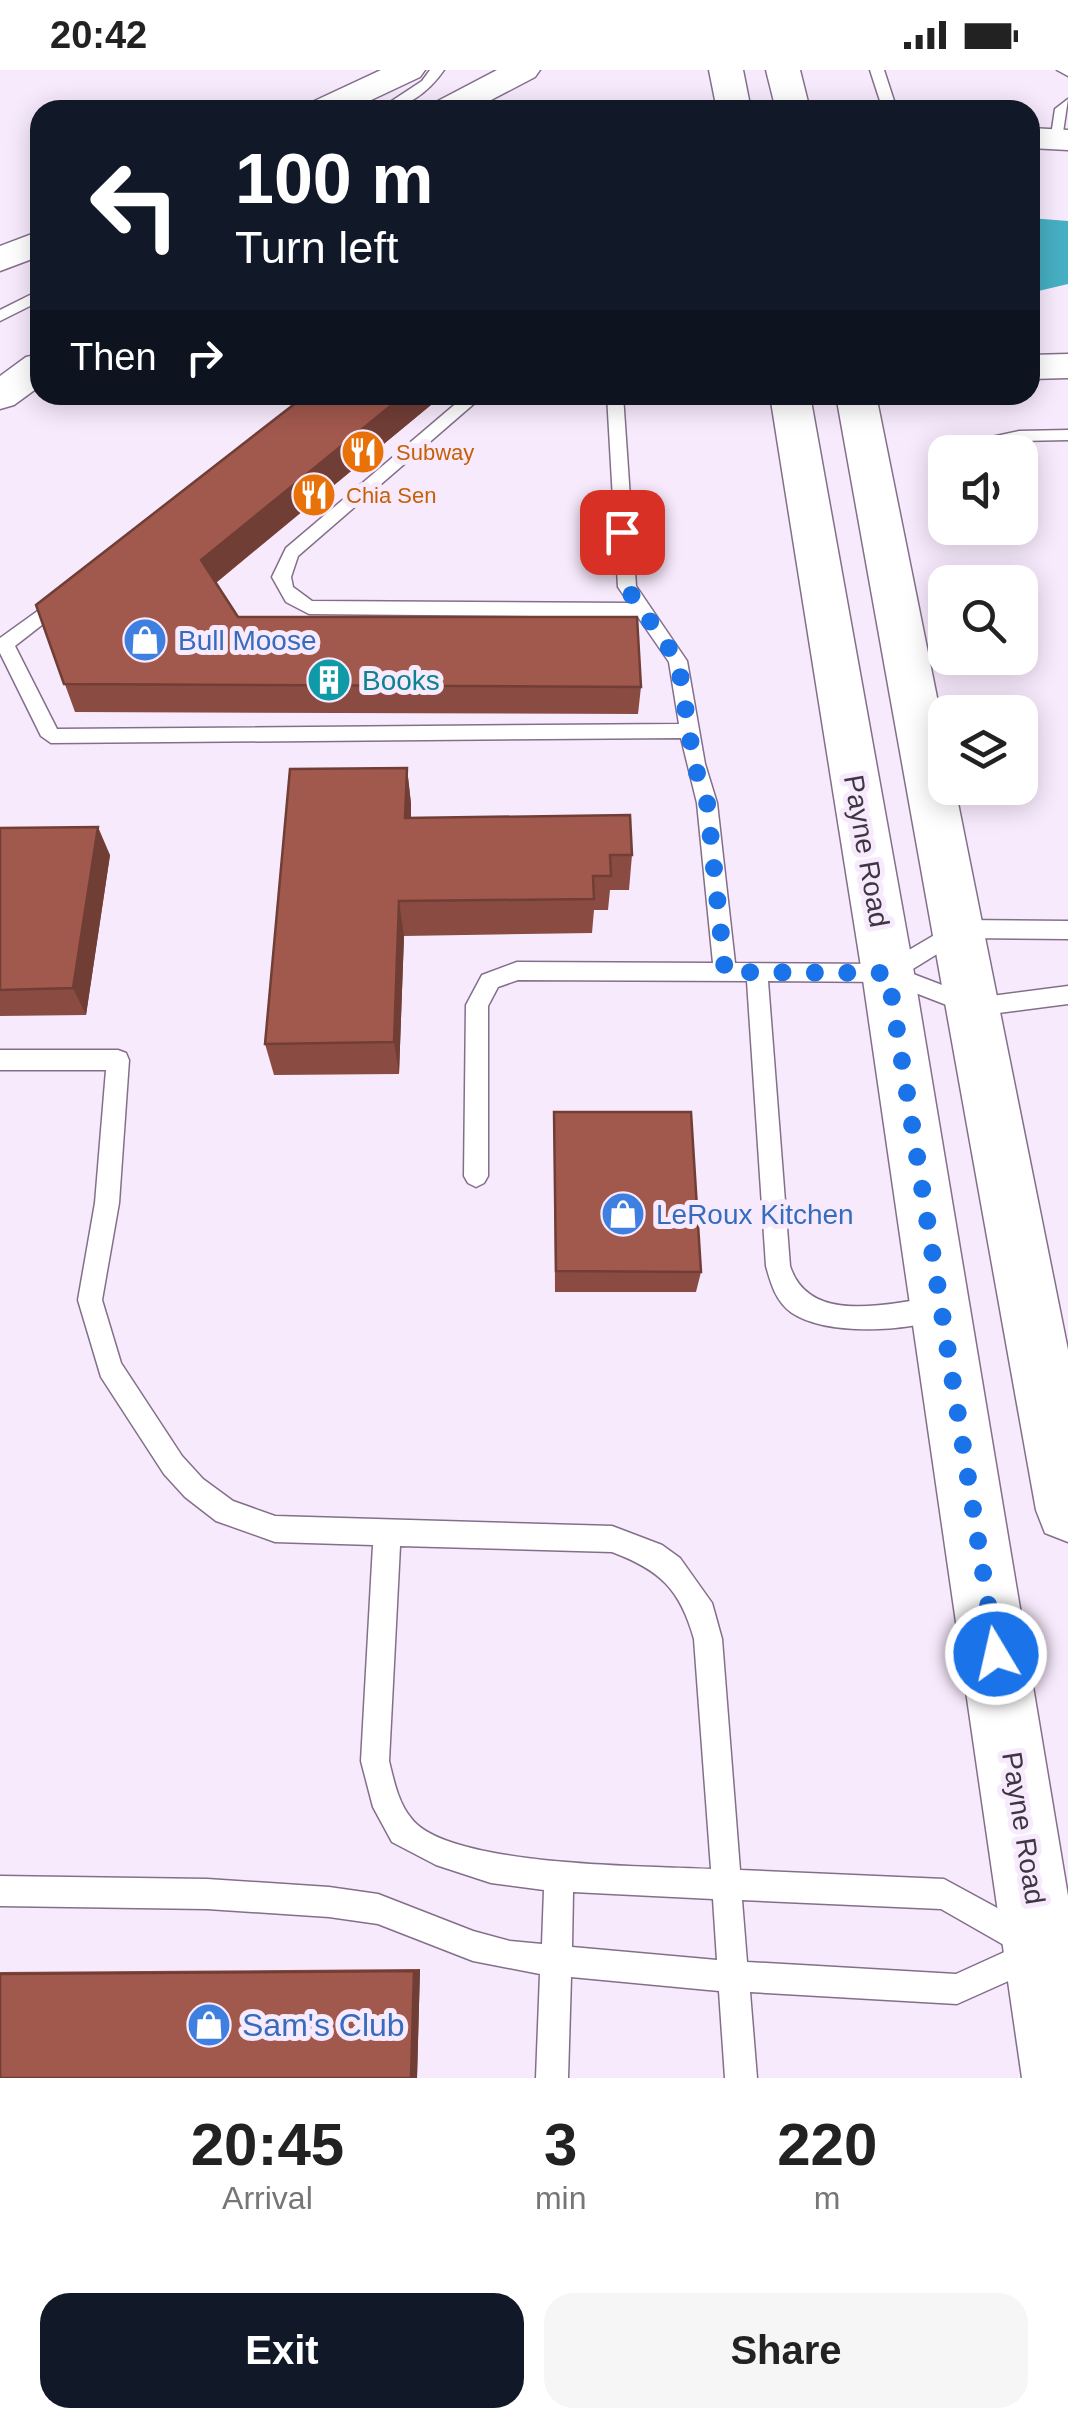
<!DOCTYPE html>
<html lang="en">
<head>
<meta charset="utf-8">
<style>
	body { margin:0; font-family:Arial,sans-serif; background:#f6f6f6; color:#222; height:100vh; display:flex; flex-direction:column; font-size:38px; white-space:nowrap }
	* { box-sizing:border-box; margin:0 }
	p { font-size:32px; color:#767676 }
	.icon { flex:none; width:55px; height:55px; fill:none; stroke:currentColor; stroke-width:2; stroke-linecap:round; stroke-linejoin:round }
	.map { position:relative; height:2008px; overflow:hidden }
	.drawer { display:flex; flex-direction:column; background:#fff; flex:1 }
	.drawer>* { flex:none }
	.hud { position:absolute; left:30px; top:30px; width:1010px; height:305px; border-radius:30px; box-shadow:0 5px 25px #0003; background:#111827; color:#fff; overflow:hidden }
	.buttons { position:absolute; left:928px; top:365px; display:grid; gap:20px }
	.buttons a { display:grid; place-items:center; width:110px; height:110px; border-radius:20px; background:#fff; box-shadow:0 5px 25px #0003; font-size:50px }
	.pin { position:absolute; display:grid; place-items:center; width:85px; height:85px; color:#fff; margin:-42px; border-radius:20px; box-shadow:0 5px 15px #0006 }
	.me { position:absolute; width:110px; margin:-55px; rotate:351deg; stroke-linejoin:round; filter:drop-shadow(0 0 8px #0008) }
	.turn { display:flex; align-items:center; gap:35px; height:210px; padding:0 40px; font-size:45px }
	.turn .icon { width:130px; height:130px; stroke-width:2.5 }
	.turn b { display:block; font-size:70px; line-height:85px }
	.then { display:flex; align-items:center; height:95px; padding:0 40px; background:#0003; gap:20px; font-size:38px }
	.eta { display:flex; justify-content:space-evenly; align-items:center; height:170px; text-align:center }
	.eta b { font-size:60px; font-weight:600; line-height:70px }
	.primary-button { display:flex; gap:20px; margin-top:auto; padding:20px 40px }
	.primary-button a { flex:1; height:115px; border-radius:30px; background:#111827; color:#fff; font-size:40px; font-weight:600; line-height:115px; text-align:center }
	.primary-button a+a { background:#f6f6f6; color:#222 }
	.status { display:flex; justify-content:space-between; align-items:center; height:70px; padding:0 50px; background:#fff; direction:ltr }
	.status svg { height:28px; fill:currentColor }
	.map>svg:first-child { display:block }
</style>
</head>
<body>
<div class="status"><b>20:42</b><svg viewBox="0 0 49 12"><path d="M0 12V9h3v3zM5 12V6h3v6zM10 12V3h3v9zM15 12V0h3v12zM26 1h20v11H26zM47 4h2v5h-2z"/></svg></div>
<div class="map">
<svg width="1068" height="2008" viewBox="0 0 1068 2008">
	<rect width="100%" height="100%" fill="#f8eafd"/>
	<path fill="#47afc4" d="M1030 148 1068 151V214L1030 223Z"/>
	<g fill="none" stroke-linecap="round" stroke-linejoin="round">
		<defs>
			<path id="lane" d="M430 0H444C429 22 405 40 378 40L422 11Z
				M870 0H884L897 40H883Z
				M1057 0H1068V6Z
				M1068 29 1062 69 1050 72 1055 39Z
				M40 220V231L0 251V240Z
				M466 325H484L298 486 291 507 293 517 312 531 629 533 618 517 607 325H623L636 516 687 591 705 694 717 733 735 893 885 894 960 850 1068 851V869L963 868 908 902 976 928 1068 916V934L975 946 887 912 768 911 790 1196C809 1256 889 1233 937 1227L946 1231 949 1239 946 1247C908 1262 827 1266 792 1243 776 1232 771 1214 766 1196L747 911 518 910 498 917 488 936V1106L484 1113 476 1117 468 1113 464 1106 466 935 482 905 517 892 713 893 697 733 681 668 51 673 41 666 0 583V568L64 522 73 528 70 533 15 576 57 659 679 654 669 592 638 547 309 544 286 532 272 507 286 478Z
				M1068 360V370L1019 371 988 379 980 373 982 369 1019 361Z
				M0 980H118L126 983 129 990 119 1133 102 1230 121 1293 182 1386 203 1409 233 1431 275 1446 612 1456 662 1475 680 1488 712 1533 722 1569 740 1800 944 1809 1038 1860 1040 1866H1068V1896L1044 1895 957 1934 750 1922 757 2008H725L719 1921 571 1907 568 2008H536L540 1904 473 1891 378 1854 329 1847 207 1839 0 1836V1806L207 1809 329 1817 378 1824 473 1861 510 1871 542 1874 544 1820 491 1813 436 1795 392 1772 373 1737 361 1691 373 1475 275 1472 216 1451 185 1427 164 1404 101 1307 78 1230 95 1133 106 1000H0ZM400 1476 612 1482C660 1500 680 1519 694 1569L711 1799C649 1796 447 1797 411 1748 398 1732 394 1711 389 1691ZM573 1822 713 1829 717 1890 572 1877ZM742 1830 941 1839 1011 1879 956 1904 747 1892Z"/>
			<path id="secondary" d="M1030 58 1068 60V80L1030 78Z
				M1068 284V308L1030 309V285Z"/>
			<path id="primary" d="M709 0H743L751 40H717Z
				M766 0H800L810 40H776Z
				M770 325H810L914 903 1068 1826V2008H1022L862 903Z
				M836 325H876L945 667V718H955L1068 1280V1472L1045 1463 1036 1440Z"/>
			<path id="highway" d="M381 0H425L420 7 350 40H305L310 33Z
				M497 0H540L535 7 472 40H429L434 33Z
				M40 161V186L0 201V176Z
				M40 284V316L14 335 0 339V306L26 287Z"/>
		</defs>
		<use href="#lane" stroke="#846f8b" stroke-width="3"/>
		<use href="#secondary" stroke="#846f8b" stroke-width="3"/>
		<use href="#primary" stroke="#846f8b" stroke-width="3"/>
		<use href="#highway" stroke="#846f8b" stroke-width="3"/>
		<use href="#lane" fill="#fff" fill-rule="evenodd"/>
		<use href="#secondary" fill="#fff" fill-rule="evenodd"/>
		<use href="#primary" fill="#fff" fill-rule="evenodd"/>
		<use href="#highway" fill="#fff" fill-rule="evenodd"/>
	</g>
	<path fill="#8a4c42" d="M306 325H443L216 513 238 547 641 617 638 644 75 642 36 535Z
		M407 698 411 734V747L632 785 629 820H610L608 840H594L592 863 404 866 399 1004 274 1005 265 974Z
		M0 758 110 785 86 945 0 946Z
		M554 1042 701 1202 696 1222H555Z
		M420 1899 417 2008H0V1902Z"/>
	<path fill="#713e36" d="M404 325H443L208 519 201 490Z
		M407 698 411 734 410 783 405 748Z
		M98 757 110 785 86 945 73 918Z
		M399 831 404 866 399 1004 394 972Z
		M420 1899 417 2008H411L414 1901Z"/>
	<path fill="#a1584d" stroke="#713e36" stroke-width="2.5" d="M306 325H404L201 490 238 547H637L641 617 64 614 36 535Z
		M407 698 405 748 630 745 632 785H610L611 806H593L594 829 399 831 394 972 265 974 290 699Z
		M98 757 73 918 0 920V758Z
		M554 1042H691L701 1202 556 1201Z
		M414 1901 411 2008H0V1904Z"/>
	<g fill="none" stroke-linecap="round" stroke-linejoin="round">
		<path stroke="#1a73e8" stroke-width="18" stroke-dasharray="0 32.4" d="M622 462 626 517 678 591 694 694 707 732 725 902 888 903 996 1584"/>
	</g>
	<defs>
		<symbol id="restaurant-disc" viewBox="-11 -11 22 22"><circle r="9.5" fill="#e8710a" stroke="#f8eafd"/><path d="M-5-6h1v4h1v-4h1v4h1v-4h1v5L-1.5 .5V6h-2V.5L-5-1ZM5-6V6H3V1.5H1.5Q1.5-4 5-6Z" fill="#fff"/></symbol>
		<symbol id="shop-disc" viewBox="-11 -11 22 22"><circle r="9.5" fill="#3f7fe0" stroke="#f8eafd"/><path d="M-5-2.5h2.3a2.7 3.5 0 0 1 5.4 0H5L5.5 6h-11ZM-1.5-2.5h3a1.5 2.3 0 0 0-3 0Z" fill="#fff"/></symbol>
		<symbol id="building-disc" viewBox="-11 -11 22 22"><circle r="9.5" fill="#0f9aa8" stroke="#f8eafd"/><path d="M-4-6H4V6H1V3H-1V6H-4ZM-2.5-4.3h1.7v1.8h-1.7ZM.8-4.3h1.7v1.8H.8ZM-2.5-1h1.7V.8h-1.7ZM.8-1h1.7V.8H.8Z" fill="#fff"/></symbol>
	</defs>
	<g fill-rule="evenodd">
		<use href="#restaurant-disc" x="338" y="357" width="50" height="50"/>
		<use href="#restaurant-disc" x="289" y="400" width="50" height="50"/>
		<use href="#shop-disc" x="120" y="545" width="50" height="50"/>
		<use href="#building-disc" x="304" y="585" width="50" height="50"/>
		<use href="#shop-disc" x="598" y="1119" width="50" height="50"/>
		<use href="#shop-disc" x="184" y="1930" width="50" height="50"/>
	</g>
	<g text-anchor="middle" stroke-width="10" stroke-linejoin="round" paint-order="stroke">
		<g font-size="22" fill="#c56008" stroke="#f8eafd" text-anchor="start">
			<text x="396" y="390">Subway</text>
			<text x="346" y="433">Chia Sen</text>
		</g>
		<g font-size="28" fill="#366cbe" stroke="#f8eafd" text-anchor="start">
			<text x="178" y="580">Bull Moose</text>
			<text x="656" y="1154">LeRoux Kitchen</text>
		</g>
		<g font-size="28" fill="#0d838f" stroke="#f8eafd" text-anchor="start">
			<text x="362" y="620">Books</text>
		</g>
		<g font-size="28" fill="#403643" stroke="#f8eafd">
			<text transform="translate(867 781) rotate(80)" y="10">Payne Road</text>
			<text transform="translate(1024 1758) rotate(81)" y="10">Payne Road</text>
		</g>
		<g font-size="32" fill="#366cbe" stroke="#f8eafd" text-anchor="start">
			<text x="242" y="1966">Sam's Club</text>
		</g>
	</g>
</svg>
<div class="buttons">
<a><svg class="icon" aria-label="sound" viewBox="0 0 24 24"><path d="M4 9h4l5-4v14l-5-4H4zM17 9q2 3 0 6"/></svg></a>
<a><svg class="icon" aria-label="search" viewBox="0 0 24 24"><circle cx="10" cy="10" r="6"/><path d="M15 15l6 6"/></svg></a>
<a><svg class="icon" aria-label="layers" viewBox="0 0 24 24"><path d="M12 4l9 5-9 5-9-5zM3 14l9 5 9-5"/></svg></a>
</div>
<div class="pin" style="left:622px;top:462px;background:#d93025"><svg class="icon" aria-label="arrive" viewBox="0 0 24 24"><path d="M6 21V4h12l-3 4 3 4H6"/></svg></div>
<svg class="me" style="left:996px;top:1584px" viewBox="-20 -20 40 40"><circle r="17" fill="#1a73e8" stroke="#fff" stroke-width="3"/><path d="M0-11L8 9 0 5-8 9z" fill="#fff"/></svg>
<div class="hud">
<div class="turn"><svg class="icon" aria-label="left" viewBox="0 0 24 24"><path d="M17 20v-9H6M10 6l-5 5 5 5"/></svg><div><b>100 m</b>Turn left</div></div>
<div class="then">Then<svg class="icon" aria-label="right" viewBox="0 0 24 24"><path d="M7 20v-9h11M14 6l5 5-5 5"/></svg></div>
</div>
</div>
<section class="drawer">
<div class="eta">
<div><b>20:45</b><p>Arrival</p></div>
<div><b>3</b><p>min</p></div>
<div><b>220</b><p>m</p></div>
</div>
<div class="primary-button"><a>Exit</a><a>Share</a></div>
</section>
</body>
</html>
